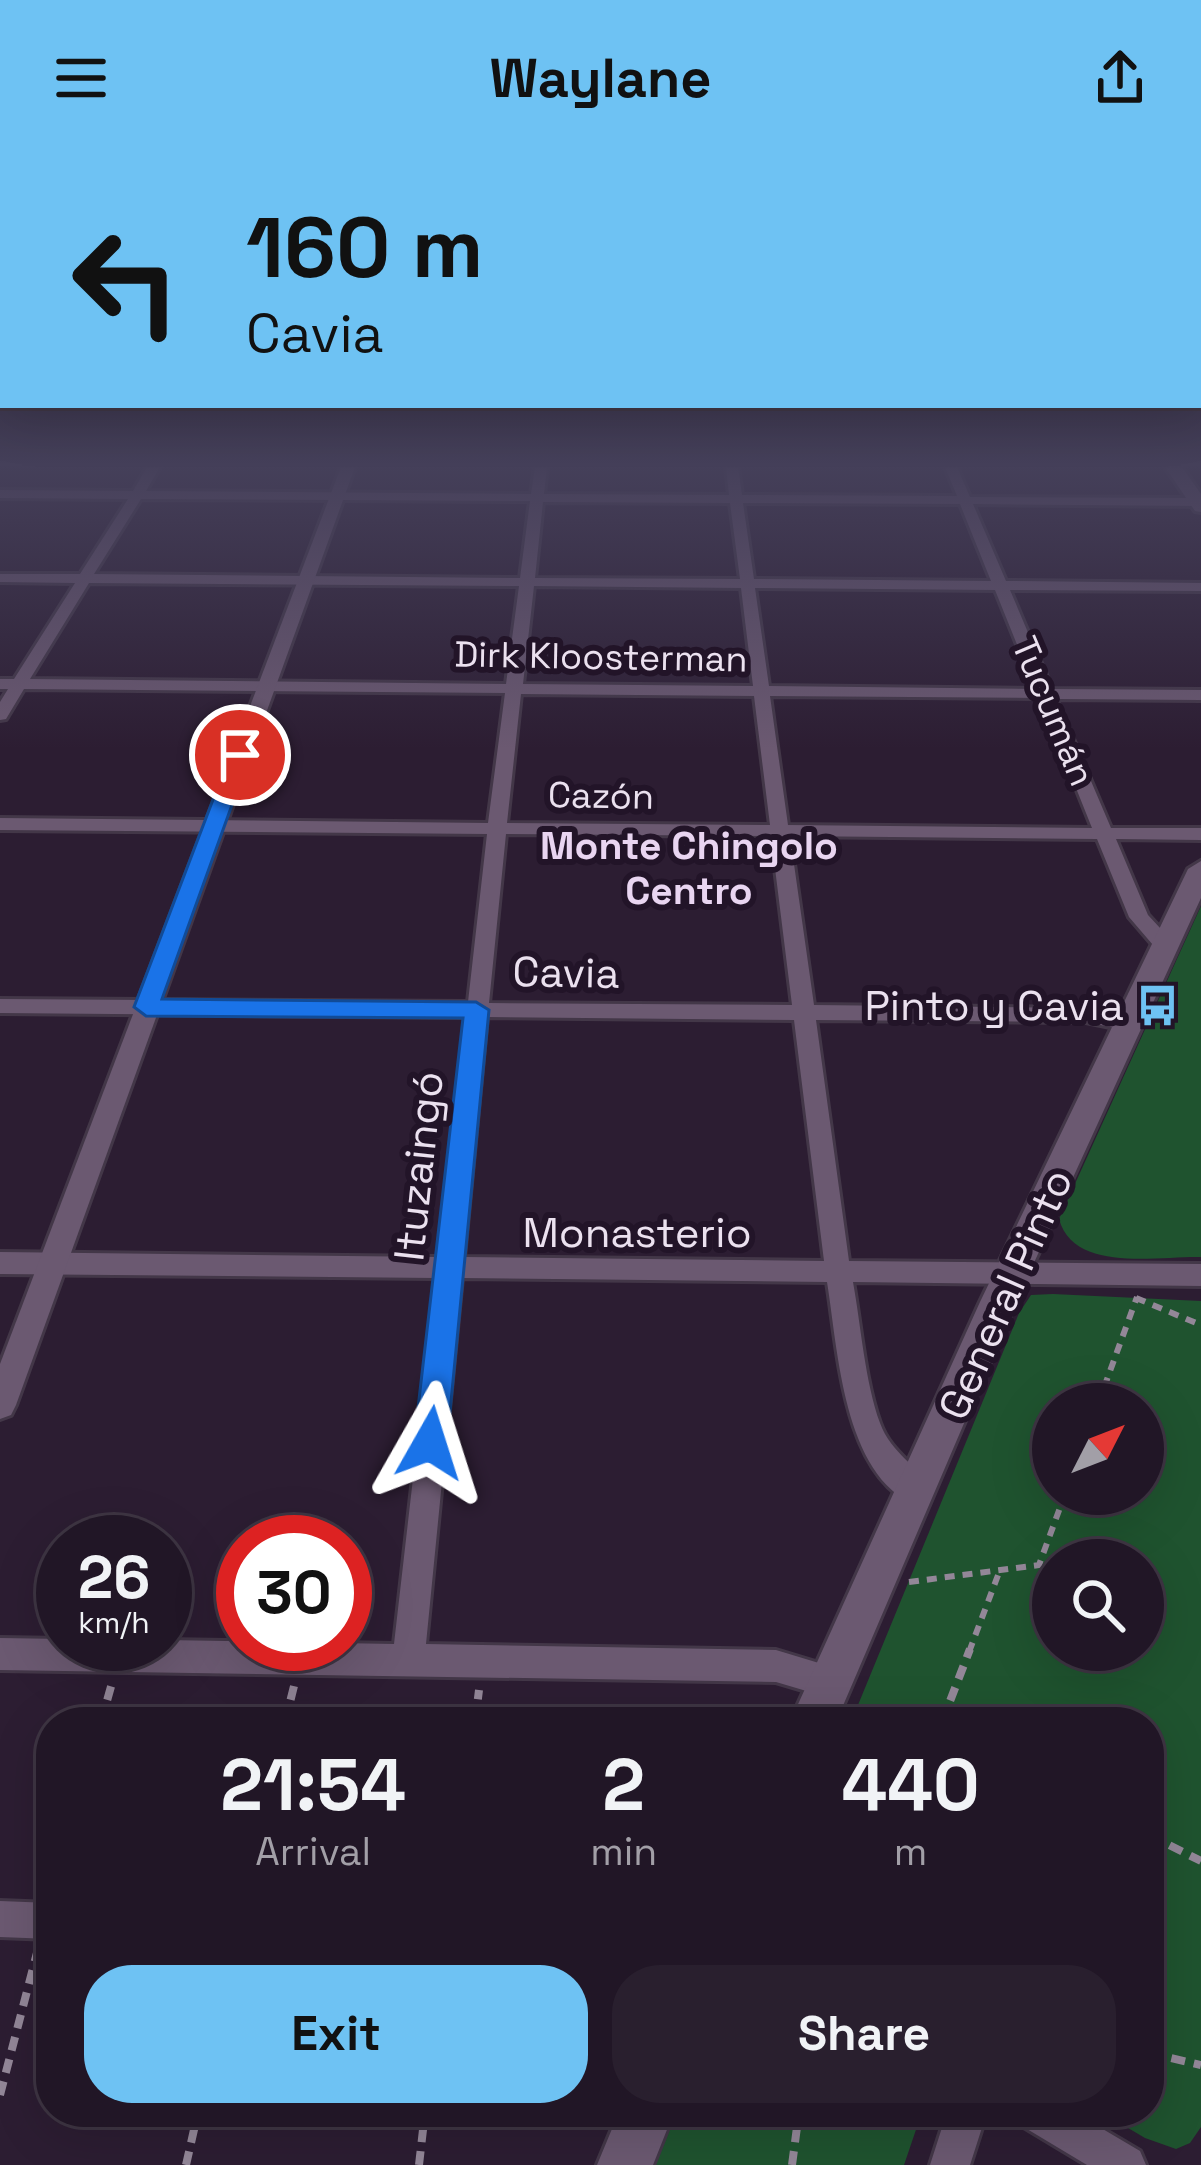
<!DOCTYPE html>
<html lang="en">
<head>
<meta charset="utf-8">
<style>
	body { margin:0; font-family:"Space Grotesk",sans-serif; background:#291f2e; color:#f1f3f6; height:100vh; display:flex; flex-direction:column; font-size:45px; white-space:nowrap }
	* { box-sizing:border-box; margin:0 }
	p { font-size:39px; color:#a29fa7 }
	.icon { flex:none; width:66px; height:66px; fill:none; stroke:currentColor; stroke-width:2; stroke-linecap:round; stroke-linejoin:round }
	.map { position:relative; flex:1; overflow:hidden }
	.side { position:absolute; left:36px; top:1551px; width:1128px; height:420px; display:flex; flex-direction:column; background:#211626; border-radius:48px; box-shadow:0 12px 48px #0002,0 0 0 3px #3e3543 }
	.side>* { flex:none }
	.top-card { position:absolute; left:0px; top:0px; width:1203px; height:252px; box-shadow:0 12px 48px #0002,0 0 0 3px #3e3543; background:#6ec2f3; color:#111; overflow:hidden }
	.needle { width:78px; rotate:48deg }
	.controls { position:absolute; left:1032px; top:1227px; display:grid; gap:24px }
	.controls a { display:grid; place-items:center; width:132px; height:132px; border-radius:50%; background:#211626; box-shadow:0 12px 48px #0002,0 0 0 3px #3e3543; font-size:60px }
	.speed { position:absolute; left:36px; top:1359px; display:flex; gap:24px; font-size:60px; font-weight:700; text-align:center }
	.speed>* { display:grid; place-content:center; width:156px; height:156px; border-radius:50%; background:#211626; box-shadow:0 12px 48px #0002,0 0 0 3px #3e3543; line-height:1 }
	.speed small { font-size:30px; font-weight:400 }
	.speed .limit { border:18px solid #d22; background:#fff; color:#111 }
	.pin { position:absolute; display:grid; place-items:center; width:102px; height:102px; color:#fff; margin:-51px; border:6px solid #fff; border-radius:50%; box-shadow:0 3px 12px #0007 }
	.me { position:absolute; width:132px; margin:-66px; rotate:6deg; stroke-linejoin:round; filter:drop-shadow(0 0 9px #0008) }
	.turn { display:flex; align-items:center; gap:42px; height:252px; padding:0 48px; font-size:54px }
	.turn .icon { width:156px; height:156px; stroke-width:2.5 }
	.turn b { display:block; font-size:84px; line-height:102px }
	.eta { display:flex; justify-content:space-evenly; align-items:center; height:204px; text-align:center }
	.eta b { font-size:72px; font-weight:600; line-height:84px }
	.primary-button { display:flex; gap:24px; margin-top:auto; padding:24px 48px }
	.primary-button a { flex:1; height:138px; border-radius:48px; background:#6ec2f3; color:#111; font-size:48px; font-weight:600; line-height:138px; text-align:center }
	.primary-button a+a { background:#291f2e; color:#f1f3f6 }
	header { display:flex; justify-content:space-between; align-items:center; height:156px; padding:0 48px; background:#6ec2f3; color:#111; font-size:54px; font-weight:600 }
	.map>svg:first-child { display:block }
</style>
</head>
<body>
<header><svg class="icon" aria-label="menu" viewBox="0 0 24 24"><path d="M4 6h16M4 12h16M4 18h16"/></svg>Waylane<svg class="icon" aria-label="share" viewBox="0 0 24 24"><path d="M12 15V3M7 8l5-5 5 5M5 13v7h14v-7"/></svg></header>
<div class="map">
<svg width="1201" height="2009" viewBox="0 0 1201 2009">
	<rect width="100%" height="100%" fill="#2c1d32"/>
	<path fill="#1f532f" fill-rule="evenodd" d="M1201 750V1101C1156 1100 1074 1117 1059 1063Z
		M1053 1138 1201 1145V1971L1190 1987 1176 1993 1145 1982 1101 1956H1149V1566H851L1019 1157 1031 1139ZM1053 1248H1143V1338H1053ZM1053 1404H1143V1494H1053Z
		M672 1956H922L904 2009H649Z"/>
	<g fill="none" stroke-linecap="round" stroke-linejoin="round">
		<defs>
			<path id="minor" d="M147 311H160L146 335 531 338 535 311H547L544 338 729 339 726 311H738L742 339 957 340 945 311H957L970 341 1201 342V350L973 348 1006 425 1201 427V435L1010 434 1052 533 1201 534V544L1056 543 1111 672H1201V684L1116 683 1148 759 1173 786V796H1159L1129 761 1097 683 790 680 814 849 1086 852 1130 859 1141 867 1130 875 1086 866 816 864 849 1105 1201 1108V1130L853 1126C861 1170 865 1226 880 1267 891 1298 919 1309 931 1335L926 1345 916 1349C843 1320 838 1193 827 1126L462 1122 426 1488 776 1494 842 1514 846 1526 842 1538 830 1542 776 1526 0 1514V1482L63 1483V1488H165V1484L394 1488 436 1122 0 1118V1096L438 1101 466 861 0 857V843L468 846 487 678 0 674V662L488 667 505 537 24 533 6 563 0 564V546L8 533H0V523H14L75 427 0 426V418H80L128 343 0 342V334L133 335ZM141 343 530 345 520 422 94 418ZM543 346 730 347 740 423 535 422ZM743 347 960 348 991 425 754 423ZM89 427 519 430 506 528 30 523ZM534 430 741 432 753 530 523 528ZM755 432 995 434 1035 533 769 530ZM521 538 754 540 770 669 507 667ZM770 540 1040 542 1092 672 788 669ZM506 678 771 680 792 849 489 847ZM487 861 794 864 824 1105 464 1101Z
				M0 1745 51 1747V1783L0 1781Z
				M947 1956H987L970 2009H930Z
				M1016 1956H1074L1140 1995 1146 2009H1087L1022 1970Z"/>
			<path id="tertiary" d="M341 311H355L16 1249 11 1259 0 1263V1208Z"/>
			<path id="secondary" d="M1165 311H1182L1201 338V356L1195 355Z
				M1201 705V742L1016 1146 836 1566H790L980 1146 1188 713Z
				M619 1956H674L653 2009H597Z"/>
		</defs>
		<use href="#minor" stroke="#433748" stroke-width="6"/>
		<use href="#tertiary" stroke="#433748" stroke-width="6"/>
		<use href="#secondary" stroke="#433748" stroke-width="6"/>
		<path stroke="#938798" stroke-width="6" stroke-dasharray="10 8" stroke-linecap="butt" d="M1136 1142 1201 1169
			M1098 1248 1137 1141
			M909 1426 1039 1409 1065 1338
			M969 1496 1000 1414"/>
		<path stroke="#938798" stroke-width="8" stroke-dasharray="14 9" stroke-linecap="butt" d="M101 1566 112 1527
			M285 1566 294 1530
			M475 1566 479 1534
			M942 1566 970 1493
			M1149 1679 1201 1705
			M1149 1897 1201 1909
			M0 1939 39 1789
			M186 2009 198 1956
			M419 2009 425 1956
			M792 2009 799 1956"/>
		<use href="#minor" fill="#6b5971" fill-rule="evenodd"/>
		<use href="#tertiary" fill="#6b5971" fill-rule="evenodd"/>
		<use href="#secondary" fill="#6b5971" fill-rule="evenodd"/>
	</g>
	<linearGradient id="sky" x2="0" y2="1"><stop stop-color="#18101c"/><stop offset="0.52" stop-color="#45405a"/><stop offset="1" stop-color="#45405a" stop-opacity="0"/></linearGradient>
	<rect width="1201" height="593" fill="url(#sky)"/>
	<path fill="#1a73e8" stroke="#114b97" stroke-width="3" d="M240 594 250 599 162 843 476 846 489 854 447 1287 442 1297 430 1302 419 1297 414 1287 463 862 146 860 134 851 230 599Z"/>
	<defs>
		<symbol id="bus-bare" viewBox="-9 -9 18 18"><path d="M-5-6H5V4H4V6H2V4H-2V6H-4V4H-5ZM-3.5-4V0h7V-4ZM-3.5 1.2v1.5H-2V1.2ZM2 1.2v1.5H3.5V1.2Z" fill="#6ec2f3" stroke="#221428" stroke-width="2.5" paint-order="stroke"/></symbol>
	</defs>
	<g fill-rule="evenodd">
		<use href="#bus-bare" x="1128" y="820" width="59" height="59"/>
	</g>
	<g text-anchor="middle" stroke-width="12" stroke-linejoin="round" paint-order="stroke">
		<g font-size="36" fill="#ebe1ef" stroke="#221428">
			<text transform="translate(601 500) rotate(1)" y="13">Dirk Kloosterman</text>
			<text transform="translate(1054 555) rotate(67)" y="13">Tucumán</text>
			<text transform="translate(601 639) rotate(1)" y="13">Cazón</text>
		</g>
		<g font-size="39" font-weight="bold" fill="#e9d5f1" stroke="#221428">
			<text x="689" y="703">Monte Chingolo<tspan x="689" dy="45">Centro</tspan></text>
		</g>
		<g font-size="42" fill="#ebe1ef" stroke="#221428">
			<text transform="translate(566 816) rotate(1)" y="15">Cavia</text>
			<text transform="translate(418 1010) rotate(-84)" y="15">Ituzaingó</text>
			<text x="637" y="1091">Monasterio</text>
			<text transform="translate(1005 1138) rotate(-66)" y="15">General Pinto</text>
		</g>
		<g font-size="42" fill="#ebe1ef" stroke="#221428" text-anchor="end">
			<text x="1124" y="864">Pinto y Cavia</text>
		</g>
	</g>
</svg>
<div class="controls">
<a><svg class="needle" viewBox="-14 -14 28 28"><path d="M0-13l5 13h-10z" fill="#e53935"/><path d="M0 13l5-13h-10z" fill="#a29fa7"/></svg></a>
<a><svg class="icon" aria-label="search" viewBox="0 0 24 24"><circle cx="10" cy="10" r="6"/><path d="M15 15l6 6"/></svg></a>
</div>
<div class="speed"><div>26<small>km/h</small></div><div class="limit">30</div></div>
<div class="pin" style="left:240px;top:599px;background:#d93025"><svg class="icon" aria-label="arrive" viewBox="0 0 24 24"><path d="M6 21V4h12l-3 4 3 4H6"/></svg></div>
<svg class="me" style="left:430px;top:1287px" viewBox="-20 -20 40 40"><path d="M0-17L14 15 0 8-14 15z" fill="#1a73e8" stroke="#fff" stroke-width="4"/></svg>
<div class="top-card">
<div class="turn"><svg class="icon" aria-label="left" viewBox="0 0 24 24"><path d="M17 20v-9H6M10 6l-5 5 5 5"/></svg><div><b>160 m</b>Cavia</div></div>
</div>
<section class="side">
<div class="eta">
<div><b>21:54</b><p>Arrival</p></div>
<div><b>2</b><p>min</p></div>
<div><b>440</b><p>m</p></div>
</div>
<div class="primary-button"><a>Exit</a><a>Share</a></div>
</section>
</div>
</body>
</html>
